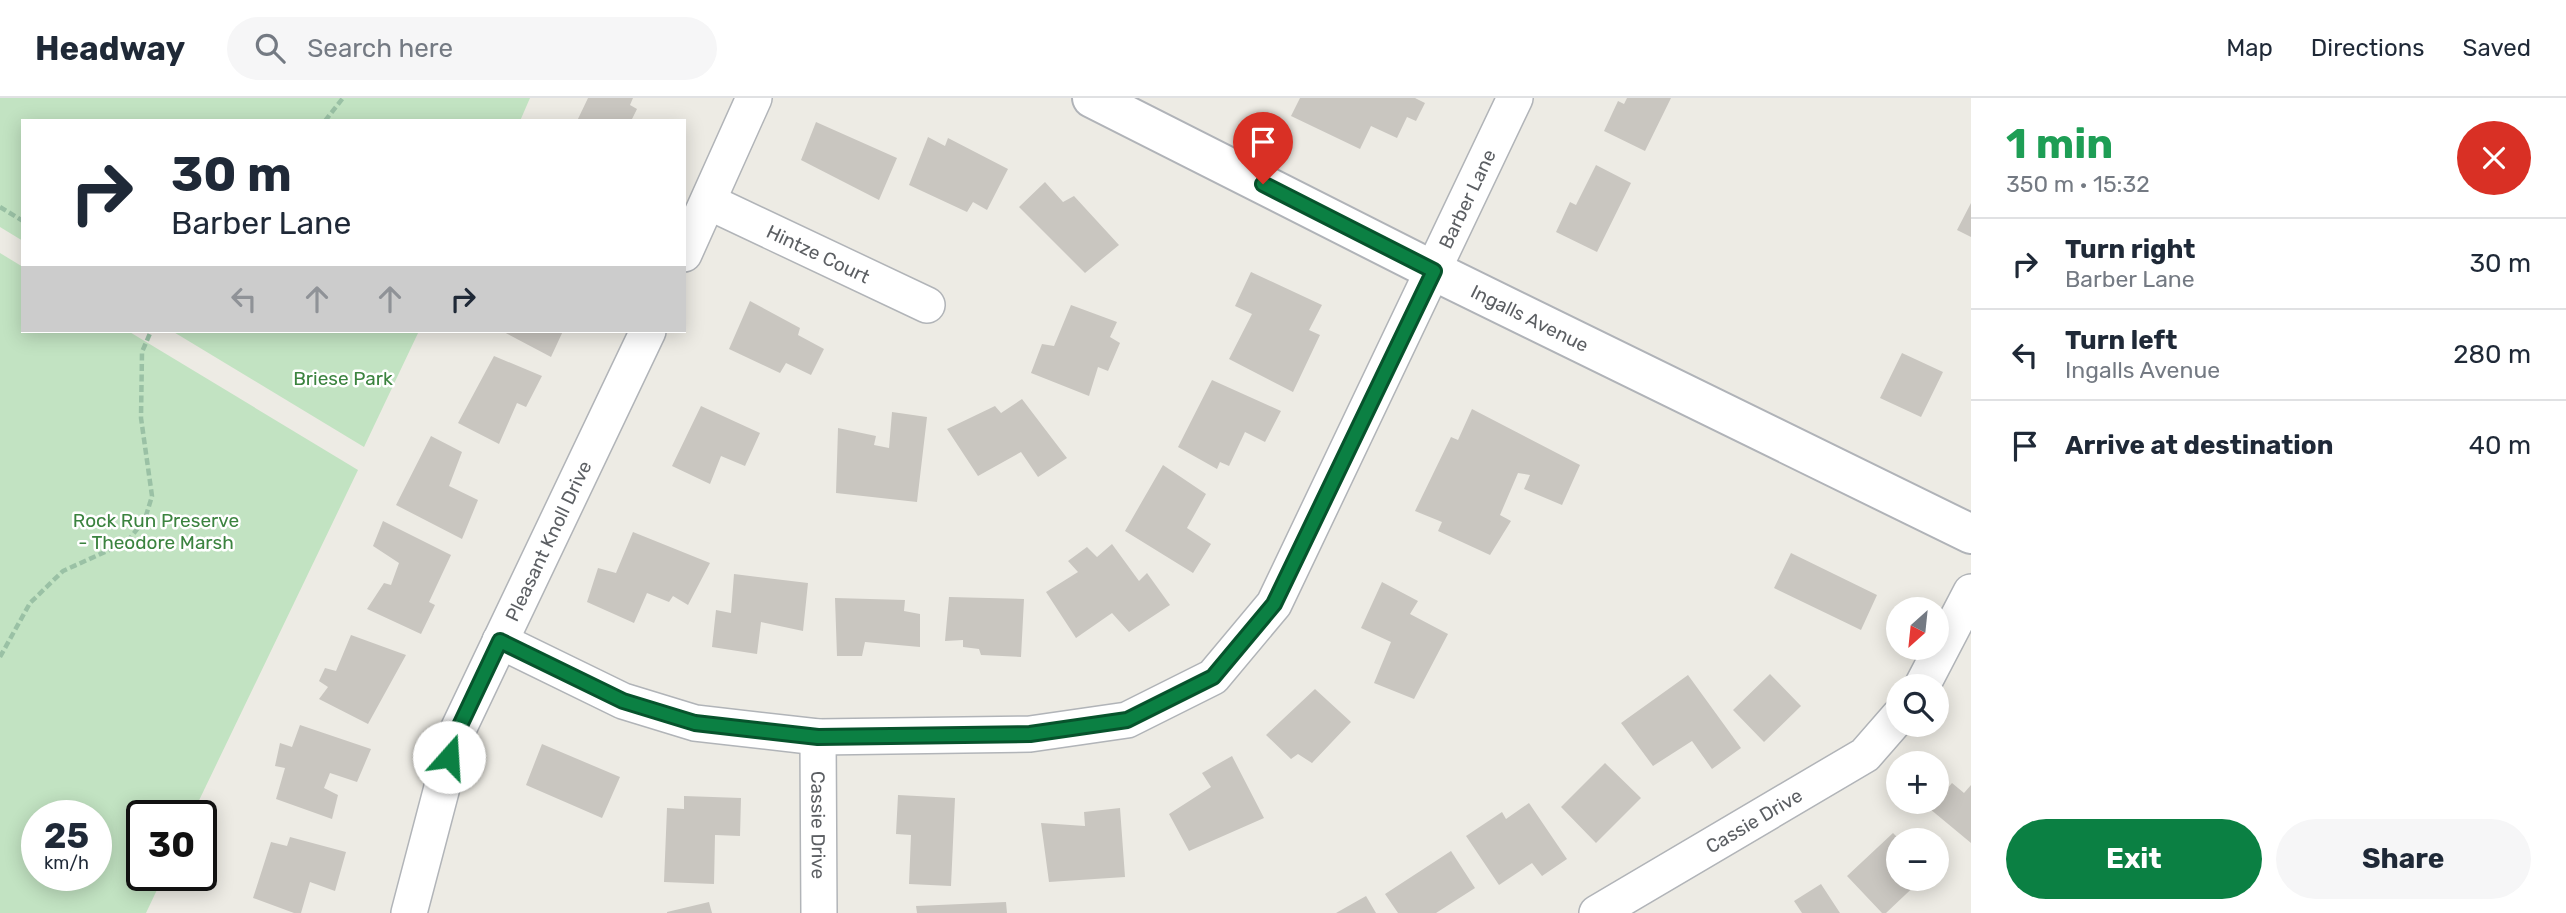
<!DOCTYPE html>
<html lang="en">
<head>
<meta charset="utf-8">
<style>
	body { margin:0; font-family:Rubik,sans-serif; background:#f6f6f7; color:#1f2937; height:100vh; display:flex; flex-direction:column; font-size:26px; white-space:nowrap }
	* { box-sizing:border-box; margin:0 }
	p { font-size:23px; color:#747a83 }
	.icon { flex:none; width:38px; height:38px; fill:none; stroke:currentColor; stroke-width:2; stroke-linecap:round; stroke-linejoin:round }
	.map { position:relative; flex:1; overflow:hidden }
	.side { display:flex; flex-direction:column; background:#fff; width:595px }
	.side>* { flex:none }
	.top-card { position:absolute; left:21px; top:21px; width:665px; height:214px; border-radius:0px; box-shadow:0 4px 18px #0003; background:#fff; color:#1f2937; overflow:hidden }
	.needle { width:46px; rotate:207deg }
	.controls { position:absolute; left:1886px; top:499px; display:grid; gap:14px }
	.controls a { display:grid; place-items:center; width:63px; height:63px; border-radius:50%; background:#fff; box-shadow:0 4px 18px #0003; font-size:35px }
	.speed { position:absolute; left:21px; top:702px; display:flex; gap:14px; font-size:35px; font-weight:700; text-align:center }
	.speed>* { display:grid; place-content:center; width:91px; height:91px; border-radius:50%; background:#fff; box-shadow:0 4px 18px #0003; line-height:1 }
	.speed small { font-size:18px; font-weight:400 }
	.speed .limit { border:4px solid #111; border-radius:10px; background:#fff; color:#111 }
	.pin { position:absolute; display:grid; place-items:center; width:60px; height:60px; color:#fff; margin:-72px -30px; border-radius:50% 50% 50% 0; rotate:-45deg; box-shadow:0 0 7px #0007 }
	.pin .icon { rotate:45deg }
	.me { position:absolute; width:77px; margin:-38px; rotate:19deg; stroke-linejoin:round; filter:drop-shadow(0 0 5px #0008) }
	.turn { display:flex; align-items:center; gap:24px; height:147px; padding:0 35px; font-size:32px }
	.turn .icon { width:91px; height:91px; stroke-width:2.5 }
	.turn b { display:block; font-size:49px; line-height:60px }
	.lanes { display:flex; align-items:center; height:66px; padding:0 35px; background:#0003; justify-content:center; gap:35px; direction:ltr }
	.lanes .off { opacity:.35 }
	.round { display:grid; place-items:center; flex:none; width:74px; height:74px; border-radius:37px; background:#f6f6f7 }
	.head { display:flex; align-items:center; justify-content:space-between; height:119px; padding:0 35px }
	h1 { font-size:42px; font-weight:700; line-height:52px; color:#1e9e55 }
	.action { display:flex; gap:14px; margin-top:auto; padding:14px 35px }
	.action a { flex:1; height:80px; border-radius:42px; background:#0b8043; color:#fff; font-size:28px; font-weight:700; line-height:80px; text-align:center }
	.action a+a { background:#f6f6f7; color:#1f2937 }
	ul { padding:0; list-style:none }
	li { display:flex; align-items:center; gap:21px; height:91px; padding:0 35px; border-top:2px solid #e0e1e3 }
	li div { flex:1 }
	li b { display:block; font-size:26px }
	li em { font-style:normal }
	header { display:flex; align-items:center; gap:42px; box-sizing:border-box; height:98px; padding:0 35px; background:#fff; border-bottom:2px solid #e0e1e3 }
	header strong { font-size:33px }
	nav { display:flex; gap:38px; margin-inline-start:auto; font-size:24px }
	.search { width:490px; height:63px; background:#f6f6f7; display:flex; align-items:center; gap:18px; box-sizing:border-box; padding:0 24px; border-radius:38px; color:#747a83; font-size:26px }
	main { display:flex; flex:1; min-height:0 }
	.map>svg:first-child { display:block }
</style>
</head>
<body>
<header>
<strong>Headway</strong>
<div class="search"><svg class="icon" aria-label="search" viewBox="0 0 24 24"><circle cx="10" cy="10" r="6"/><path d="M15 15l6 6"/></svg>Search here</div>
<nav><a>Map</a><a>Directions</a><a>Saved</a></nav>
</header>
<main>
<div class="map">
<svg width="1971" height="815" viewBox="0 0 1971 815">
	<rect width="100%" height="100%" fill="#edebe4"/>
	<path fill="#c2e3c2" fill-rule="evenodd" d="M0 0H530L520 23H23V143L0 129Z
		M0 155 23 169V233H128L358 372 192 717 142 718V777H164L146 815H0ZM37 718H96V777H37Z
		M172 233H419L364 349Z"/>
	<path fill="#c9c6c0" d="M588 0H633L630 7 637 11 631 23H577Z
		M1300 0H1415L1425 5 1416 23 1407 19 1397 40 1371 28 1360 51 1291 18Z
		M1627 0H1671L1645 53 1604 33 1618 3 1624 6Z
		M816 24 897 60 879 102 801 62Z
		M928 39 945 48 948 40 1008 71 987 112 973 104 967 114 909 87Z
		M1596 67 1631 85 1597 154 1556 134 1570 104 1576 107Z
		M1045 84 1063 104 1074 98 1119 147 1085 175 1019 109Z
		M1971 105V139L1957 132Z
		M1251 174 1322 207 1309 232 1320 237 1293 294 1229 261 1252 216 1235 208Z
		M750 203 800 230 798 237 824 251 811 277 786 265 780 275 729 251Z
		M1071 207 1117 224 1110 239 1120 245 1108 273 1098 269 1089 298 1031 275 1042 246 1054 248Z
		M502 233H563L551 259Z
		M1902 255 1943 274 1921 319 1880 300Z
		M494 258 542 278 526 309 517 305 499 346 458 325Z
		M1212 282 1281 313 1265 344 1245 334 1229 368 1220 364 1217 371 1178 349Z
		M1022 301 1067 360 1038 379 1021 354 978 378 947 331 995 308 1001 315Z
		M701 308 760 335 745 368 721 358 710 386 672 368Z
		M1472 311 1580 367 1562 407 1524 391 1530 377 1518 375 1500 417 1511 423 1490 457 1438 433 1442 424 1415 413 1451 339 1458 342Z
		M892 314 927 319 917 404 836 395 838 330 876 338 874 347 889 350Z
		M431 338 462 354 449 388 478 402 462 441 396 407Z
		M1163 367 1206 396 1187 430 1211 446 1193 475 1125 433Z
		M383 423 451 457 429 504 435 507 421 536 367 511 384 485 391 487 399 465 373 448Z
		M633 434 710 465 688 507 673 498 669 504 647 495 634 525 587 504 598 470 616 475Z
		M1112 446 1139 483 1147 475 1170 507 1129 534 1112 515 1076 540 1046 494 1078 474 1068 463 1087 449 1097 459Z
		M1791 455 1877 497 1861 532 1774 490Z
		M734 476 808 485 803 533 761 524 757 556 712 549 716 512 731 515Z
		M1382 484 1418 503 1410 516 1448 536 1414 601 1374 585 1391 544 1361 530Z
		M949 499 1024 501 1021 559 981 557 979 551 963 549V542L945 543Z
		M835 500 905 502 904 513 920 516V549L865 544 862 558H837Z
		M351 537 406 557 368 626 319 601 328 589 319 583 325 570 336 573Z
		M1770 576 1801 608 1764 644 1733 612Z
		M1688 577 1741 650 1712 671 1692 643 1653 668 1621 625Z
		M1315 591 1351 624 1312 665 1298 656 1291 661 1266 637Z
		M300 627 371 651 357 684 330 675 324 690 338 697 332 721 276 701 285 670 275 668 280 645 292 649Z
		M542 646 620 679 602 720 526 687Z
		M1232 658 1264 720 1189 753 1169 716 1211 689 1202 675Z
		M1605 665 1641 700 1596 745 1561 709Z
		M1952 685 1964 695 1971 687V745L1930 711Z
		M898 697 955 700 951 788 909 786 911 737 896 736Z
		M684 698 741 700 740 738 715 737 714 786 664 784 667 710 684 711Z
		M1529 705 1567 761 1542 778 1532 765 1499 787 1466 738 1502 714 1506 721Z
		M1120 710 1125 779 1049 784 1041 725 1085 728 1084 714Z
		M1893 735 1899 741V780H1923L1886 815H1882L1847 778Z
		M290 739 346 754 335 793 310 784 301 815H294L253 800 271 744 287 748Z
		M1451 753 1475 790 1436 815H1398L1385 796Z
		M1821 786 1840 815H1802L1794 803Z
		M1366 798 1376 815H1336Z
		M709 804 712 815H667V814Z
		M1006 804 1007 815H917L916 808Z"/>
	<g fill="none" stroke-linecap="round" stroke-linejoin="round">
		<defs>
			<g id="street">
				<path id="s1" d="M709 104 927 207"/>
				<path d="M684 156 754 0"/>
				<path id="s2" d="M500 543 623 603 695 625 818 639 1030 636 1127 622 1213 579 1274 506 1515 0"/>
				<path d="M1922 588 1971 494"/>
				<path id="s3" d="M818 639 819 815"/>
				<path id="s4" d="M409 815 456 636 648 233"/>
				<path id="s5" d="M1597 815 1865 657 1899 618"/>
			</g>
			<g id="secondary">
				<path id="s6" d="M1092 0 1434 173 1971 436"/>
			</g>
		</defs>
		<use href="#street" stroke="#b1b4b8" stroke-width="38"/>
		<use href="#secondary" stroke="#b0b3b8" stroke-width="42"/>
		<path stroke="#9ac1a5" stroke-width="4.5" stroke-dasharray="7 3.5" stroke-linecap="butt" d="M325 23 343 0
			M0 109 23 123
			M0 559 30 505 63 473 127 444 145 421 152 398 141 320 142 254 151 233"/>
		<use href="#street" stroke="#fff" stroke-width="35"/>
		<use href="#secondary" stroke="#fff" stroke-width="38"/>
	</g>
	<g fill="none" stroke-linecap="round" stroke-linejoin="round">
		<defs>
			<path id="route" d="M449 659 456 636 500 543 623 603 695 625 818 639 1030 636 1127 622 1213 579 1274 506 1434 173 1263 86"/>
		</defs>
		<use href="#route" stroke="#07532c" stroke-width="18"/>
		<use href="#route" stroke="#0b8043" stroke-width="12"/>
	</g>
	<g text-anchor="middle" stroke-width="5" stroke-linejoin="round" paint-order="stroke">
		<g font-size="19" fill="#5c5f63" stroke="#fff">
			<text dy="7" stroke="none"><textPath href="#s2" startOffset="1286">Barber Lane</textPath></text>
			<text dy="7" stroke="none"><textPath href="#s1" startOffset="121">Hintze Court</textPath></text>
			<text dy="7" stroke="none"><textPath href="#s6" startOffset="490">Ingalls Avenue</textPath></text>
			<text dy="7" stroke="none"><textPath href="#s4" startOffset="399">Pleasant Knoll Drive</textPath></text>
			<text dy="7" stroke="none"><textPath href="#s5" startOffset="182">Cassie Drive</textPath></text>
			<text dy="7" stroke="none"><textPath href="#s3" startOffset="88">Cassie Drive</textPath></text>
		</g>
		<g font-size="19" fill="#3b833f" stroke="#fff">
			<text x="343" y="287">Briese Park</text>
			<text x="156" y="429">Rock Run Preserve<tspan x="156" dy="22">- Theodore Marsh</tspan></text>
		</g>
	</g>
</svg>
<div class="controls">
<a><svg class="needle" viewBox="-14 -14 28 28"><path d="M0-13l5 13h-10z" fill="#e53935"/><path d="M0 13l5-13h-10z" fill="#747a83"/></svg></a>
<a><svg class="icon" aria-label="search" viewBox="0 0 24 24"><circle cx="10" cy="10" r="6"/><path d="M15 15l6 6"/></svg></a>
<a>+</a>
<a>−</a>
</div>
<div class="speed"><div>25<small>km/h</small></div><div class="limit">30</div></div>
<div class="pin" style="left:1263px;top:86px;background:#d93025"><svg class="icon" aria-label="arrive" viewBox="0 0 24 24"><path d="M6 21V4h12l-3 4 3 4H6"/></svg></div>
<svg class="me" style="left:449px;top:659px" viewBox="-20 -20 40 40"><circle r="19" fill="#fff"/><path d="M0-13L10 11 0 6-10 11z" fill="#0b8043"/></svg>
<div class="top-card">
<div class="turn"><svg class="icon" aria-label="right" viewBox="0 0 24 24"><path d="M7 20v-9h11M14 6l5 5-5 5"/></svg><div><b>30 m</b>Barber Lane</div></div>
<div class="lanes"><svg class="icon off" aria-label="left" viewBox="0 0 24 24"><path d="M17 20v-9H6M10 6l-5 5 5 5"/></svg><svg class="icon off" aria-label="ahead" viewBox="0 0 24 24"><path d="M12 20V5M6 11l6-6 6 6"/></svg><svg class="icon off" aria-label="ahead" viewBox="0 0 24 24"><path d="M12 20V5M6 11l6-6 6 6"/></svg><svg class="icon" aria-label="right" viewBox="0 0 24 24"><path d="M7 20v-9h11M14 6l5 5-5 5"/></svg></div>
</div>
</div>
<section class="side">
<div class="head"><div><h1>1 min</h1><p>350 m · 15:32</p></div><a class="round" style="background:#d93025;color:#fff"><svg class="icon" aria-label="close" viewBox="0 0 24 24"><path d="M6 6l12 12M18 6L6 18"/></svg></a></div>
<ul>
<li><svg class="icon" aria-label="right" viewBox="0 0 24 24"><path d="M7 20v-9h11M14 6l5 5-5 5"/></svg><div><b>Turn right</b><p>Barber Lane</p></div><em>30 m</em></li>
<li><svg class="icon" aria-label="left" viewBox="0 0 24 24"><path d="M17 20v-9H6M10 6l-5 5 5 5"/></svg><div><b>Turn left</b><p>Ingalls Avenue</p></div><em>280 m</em></li>
<li><svg class="icon" aria-label="arrive" viewBox="0 0 24 24"><path d="M6 21V4h12l-3 4 3 4H6"/></svg><div><b>Arrive at destination</b></div><em>40 m</em></li>
</ul>
<div class="action"><a>Exit</a><a>Share</a></div>
</section>
</main>
</body>
</html>
